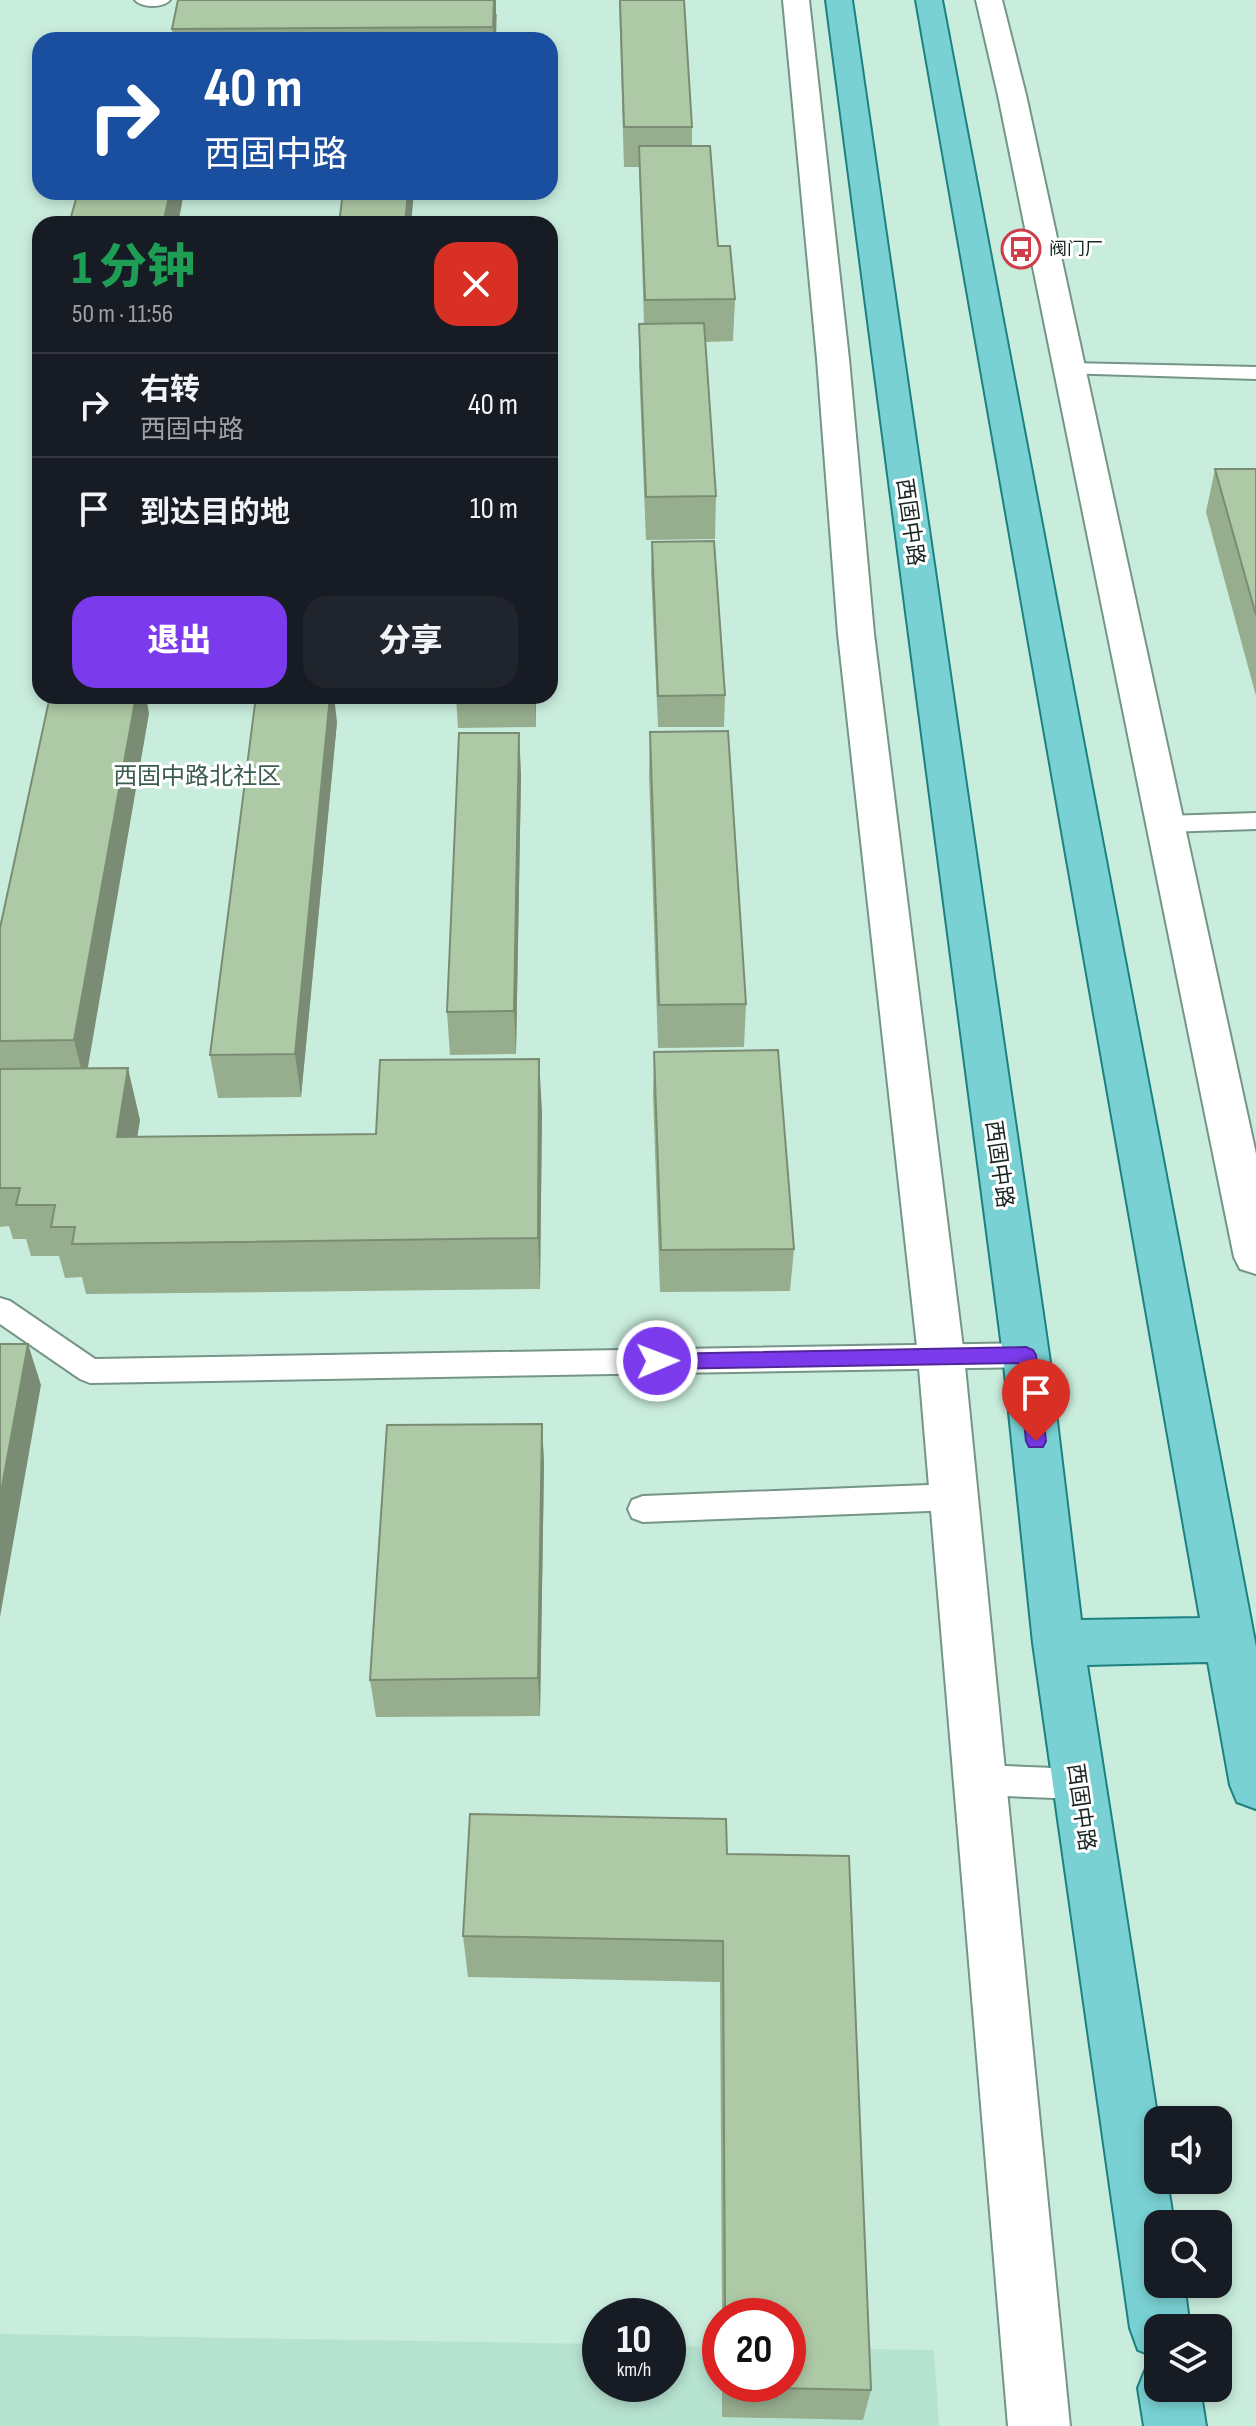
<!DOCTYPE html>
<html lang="zh">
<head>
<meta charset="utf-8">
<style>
	body { margin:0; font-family:"Sofia Sans Condensed","Noto Sans SC",sans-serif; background:#20242c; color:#f1f3f6; height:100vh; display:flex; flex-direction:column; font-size:30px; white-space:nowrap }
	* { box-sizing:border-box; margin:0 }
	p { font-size:26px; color:#9ea1a6 }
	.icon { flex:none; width:44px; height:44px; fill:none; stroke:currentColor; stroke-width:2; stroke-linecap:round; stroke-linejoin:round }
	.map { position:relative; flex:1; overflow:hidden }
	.sheet { position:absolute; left:32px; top:216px; width:526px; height:488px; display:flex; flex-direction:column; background:#171b24; border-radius:24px; box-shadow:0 4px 12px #0003 }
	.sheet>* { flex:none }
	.top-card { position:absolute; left:32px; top:32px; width:526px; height:168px; border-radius:24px; box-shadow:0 4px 12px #0003; background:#1a4fa0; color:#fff; overflow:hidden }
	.fabs { position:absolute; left:1144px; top:2106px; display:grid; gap:16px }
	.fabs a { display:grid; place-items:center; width:88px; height:88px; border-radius:16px; background:#171b24; box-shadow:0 4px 12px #0003; font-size:40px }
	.speed { position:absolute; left:582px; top:2298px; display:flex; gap:16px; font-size:40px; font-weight:700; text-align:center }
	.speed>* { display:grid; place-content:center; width:104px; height:104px; border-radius:50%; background:#171b24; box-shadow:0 4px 12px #0003; line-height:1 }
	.speed small { font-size:20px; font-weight:400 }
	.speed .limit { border:12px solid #d22; background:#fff; color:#111 }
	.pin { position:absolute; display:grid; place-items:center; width:68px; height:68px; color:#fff; margin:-82px -34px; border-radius:50% 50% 50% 0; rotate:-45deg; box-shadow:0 0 8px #0007 }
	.pin .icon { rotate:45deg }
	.me { position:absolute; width:88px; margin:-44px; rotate:89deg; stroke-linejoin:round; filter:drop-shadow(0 0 6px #0008) }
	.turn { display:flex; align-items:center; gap:28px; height:168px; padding:0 40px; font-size:36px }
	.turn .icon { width:104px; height:104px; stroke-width:2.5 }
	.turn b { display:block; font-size:56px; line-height:68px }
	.round { display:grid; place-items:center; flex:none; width:84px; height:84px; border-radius:24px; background:#20242c }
	.overview { display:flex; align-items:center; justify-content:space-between; height:136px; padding:0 40px }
	h1 { font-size:48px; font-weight:800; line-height:60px; color:#1e9e55 }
	.action { display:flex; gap:16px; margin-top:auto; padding:16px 40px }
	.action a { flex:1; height:92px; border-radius:24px; background:#7c3aed; color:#fff; font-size:32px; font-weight:800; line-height:92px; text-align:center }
	.action a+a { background:#20242c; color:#f1f3f6 }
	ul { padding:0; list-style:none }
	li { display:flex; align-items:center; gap:24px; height:104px; padding:0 40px; border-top:2px solid #363941 }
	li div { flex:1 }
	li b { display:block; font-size:30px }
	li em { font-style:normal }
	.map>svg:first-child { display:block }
</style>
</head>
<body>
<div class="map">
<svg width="1256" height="2426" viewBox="0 0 1256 2426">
	<rect width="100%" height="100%" fill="#c9eddd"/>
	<path fill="#b6e2d0" d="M0 2334 600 2344V2384H668V2346L720 2347V2384H788V2348L934 2350 939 2426H0Z"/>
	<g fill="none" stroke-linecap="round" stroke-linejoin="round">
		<defs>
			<path id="service" d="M135 0H170C163 8 142 8 135 0Z
				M1069 363 1256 367V379L1062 373 1059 369 1062 365Z
				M1256 813V829L1165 832 1156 830 1153 824 1156 818 1165 816Z
				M0 1298 10 1301 95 1359 1026 1343 1036 1347 1041 1355 1036 1363 1026 1367 90 1383 80 1379 0 1324Z
				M954 1484 965 1488 969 1497 965 1506 954 1510 643 1522 632 1518 628 1509 632 1500 643 1496Z
				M980 1765 1079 1769 1091 1773 1096 1784 1091 1795 1079 1799 980 1795 968 1791 963 1780 968 1769Z"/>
			<path id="minor" d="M783 0H809L849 359 874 634 964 1356 1070 2426H1008L918 1356 838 634 817 359Z
				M976 0H1002L1026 95 1256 1154V1274L1240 1269 1234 1257 998 95Z"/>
			<path id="primary" d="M826 0H852L1049 1355 1081 1620 1200 1618 916 0H942L1256 1647V1809L1237 1802 1230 1785 1208 1662 1087 1665 1158 2121V2180H1167L1174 2224H1158V2284H1184L1190 2328H1158V2358L1138 2350 1130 2328 1033 1643 1003 1355Z
				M1158 2362V2388H1200L1206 2426H1144L1138 2388 1147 2366Z"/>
		</defs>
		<use href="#service" stroke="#749587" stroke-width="4"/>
		<use href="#minor" stroke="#749587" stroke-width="4"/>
		<use href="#primary" stroke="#1d8181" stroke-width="4"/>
		<use href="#service" fill="#fff" fill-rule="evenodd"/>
		<use href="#minor" fill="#fff" fill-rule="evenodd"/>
		<use href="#primary" fill="#79d1d3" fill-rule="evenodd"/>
	</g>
	<path fill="#96ad8e" d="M619 0H684L692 127V146L718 246 735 299 733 341 705 342 716 496 715 539 646 540 639 366V324H644L639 167H624Z
		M497 14 496 40H173L172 29Z
		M1215 469H1256V696L1206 512Z
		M652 542 725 695 724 727H658L651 573Z
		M456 696H536V727L458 728Z
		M149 713 87 1068 140 1120 137 1137 376 1134 542 1111 540 1289 86 1294 82 1277 65 1278 59 1256H31L26 1239H13L9 1226 0 1227V928Z
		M337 722 301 1097 218 1098 210 1055Z
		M650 732 746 1004 744 1047 658 1048 649 776Z
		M519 733 521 776 516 1054 450 1055 447 1012Z
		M654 1052 794 1249 790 1291 660 1292 653 1095Z
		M542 1424 544 1464 540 1716 376 1717 370 1680Z
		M727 1854 871 2390 863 2420 722 2417V2384H788V2316H722L720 1982 468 1977 463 1936Z"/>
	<path fill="#7a8d74" d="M494 0H496V40H494L493 27Z
		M170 192H182L183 198 178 224H163Z
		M408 192H414L411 224H405Z
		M136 696H146L149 713 85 1084 74 1040Z
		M330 696H334L337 722 301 1097 295 1054Z
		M535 696H536V727Z
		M519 733 521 776 516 1054 514 1011Z
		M539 1059 542 1111 540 1289 538 1238Z
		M128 1068 140 1120 129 1188 117 1137Z
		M28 1344 41 1385 0 1617V1497Z
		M542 1424 544 1464 540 1716 538 1678Z"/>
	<path fill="#aec9a5" stroke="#7a8d74" stroke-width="2" d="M178 0H494L493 27 172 29Z
		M620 0H684L692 127H624Z
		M639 146H710L718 246H730L735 299 645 300Z
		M78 192H170L163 224H69Z
		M343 192H408L405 224H339Z
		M704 323 716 496 646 497 639 324Z
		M1215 469H1256V615Z
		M714 541 725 695 658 696 652 542Z
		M50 696H136L74 1040 0 1041V928Z
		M256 696H330L295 1054 210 1055Z
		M728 731 746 1004 659 1005 650 732Z
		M459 733H519L514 1011 447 1012Z
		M778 1050 794 1249 661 1250 654 1052Z
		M539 1059 538 1238 72 1244 75 1227H51L55 1205H16L20 1188H0V1069L128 1068 117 1137 376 1134 380 1060Z
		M0 1344H28L0 1497Z
		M542 1424 538 1678 370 1680 387 1425Z
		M470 1814 726 1819 727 1854 849 1856 871 2390 726 2387V2384H788V2316H725L723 1941 463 1936Z"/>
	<path fill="#7c3aed" stroke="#51269a" stroke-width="2" d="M1026 1347 1033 1350 1036 1355 1046 1441 1043 1447H1029L1026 1441 1018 1363 657 1369 651 1367 648 1361 651 1356 657 1354Z"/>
	<defs>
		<symbol id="bus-ring" viewBox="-11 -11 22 22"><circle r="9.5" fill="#fff" stroke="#ce3e4a" stroke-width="1.5"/><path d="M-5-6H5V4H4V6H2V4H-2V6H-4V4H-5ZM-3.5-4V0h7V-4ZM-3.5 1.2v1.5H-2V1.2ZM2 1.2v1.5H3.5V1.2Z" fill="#ce3e4a"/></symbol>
	</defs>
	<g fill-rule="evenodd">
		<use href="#bus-ring" x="999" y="227" width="44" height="44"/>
	</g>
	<g text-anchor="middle" stroke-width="6" stroke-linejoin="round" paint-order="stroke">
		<g font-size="18" fill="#182520" stroke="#fff" text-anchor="start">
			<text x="1049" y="255">阀门厂</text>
		</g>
		<g font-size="22" fill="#182520" stroke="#fff">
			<text transform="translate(911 522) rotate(82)" y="8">西固中路</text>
			<text transform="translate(1000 1164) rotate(82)" y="8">西固中路</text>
			<text transform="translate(1082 1807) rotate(82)" y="8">西固中路</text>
		</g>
		<g font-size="24" fill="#3d5c50" stroke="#fff">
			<text x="197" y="784">西固中路北社区</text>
		</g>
	</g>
</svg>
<div class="fabs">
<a><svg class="icon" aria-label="sound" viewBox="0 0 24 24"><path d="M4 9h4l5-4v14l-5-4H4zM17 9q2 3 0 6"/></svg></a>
<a><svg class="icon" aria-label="search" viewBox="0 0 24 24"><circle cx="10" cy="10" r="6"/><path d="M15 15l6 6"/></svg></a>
<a><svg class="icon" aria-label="layers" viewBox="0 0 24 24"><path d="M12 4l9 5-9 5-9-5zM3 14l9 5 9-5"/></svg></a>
</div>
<div class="speed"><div>10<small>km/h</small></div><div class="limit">20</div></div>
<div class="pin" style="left:1036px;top:1441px;background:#d93025"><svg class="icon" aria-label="arrive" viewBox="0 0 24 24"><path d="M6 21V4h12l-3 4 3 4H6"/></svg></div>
<svg class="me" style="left:657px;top:1361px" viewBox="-20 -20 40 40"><circle r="17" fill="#7c3aed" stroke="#fff" stroke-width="3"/><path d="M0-11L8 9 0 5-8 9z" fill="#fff"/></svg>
<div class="top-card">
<div class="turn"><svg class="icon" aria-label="right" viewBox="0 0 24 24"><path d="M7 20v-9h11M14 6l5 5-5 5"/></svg><div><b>40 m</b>西固中路</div></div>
</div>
<section class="sheet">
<div class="overview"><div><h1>1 分钟</h1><p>50 m · 11:56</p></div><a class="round" style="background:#d93025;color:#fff"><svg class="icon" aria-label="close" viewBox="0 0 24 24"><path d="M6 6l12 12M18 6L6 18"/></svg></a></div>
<ul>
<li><svg class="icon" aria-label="right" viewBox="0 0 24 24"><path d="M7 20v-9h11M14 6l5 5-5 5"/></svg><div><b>右转</b><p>西固中路</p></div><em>40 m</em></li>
<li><svg class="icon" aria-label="arrive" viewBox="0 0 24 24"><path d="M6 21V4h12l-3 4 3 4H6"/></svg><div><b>到达目的地</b></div><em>10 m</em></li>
</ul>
<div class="action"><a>退出</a><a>分享</a></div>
</section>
</div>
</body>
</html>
